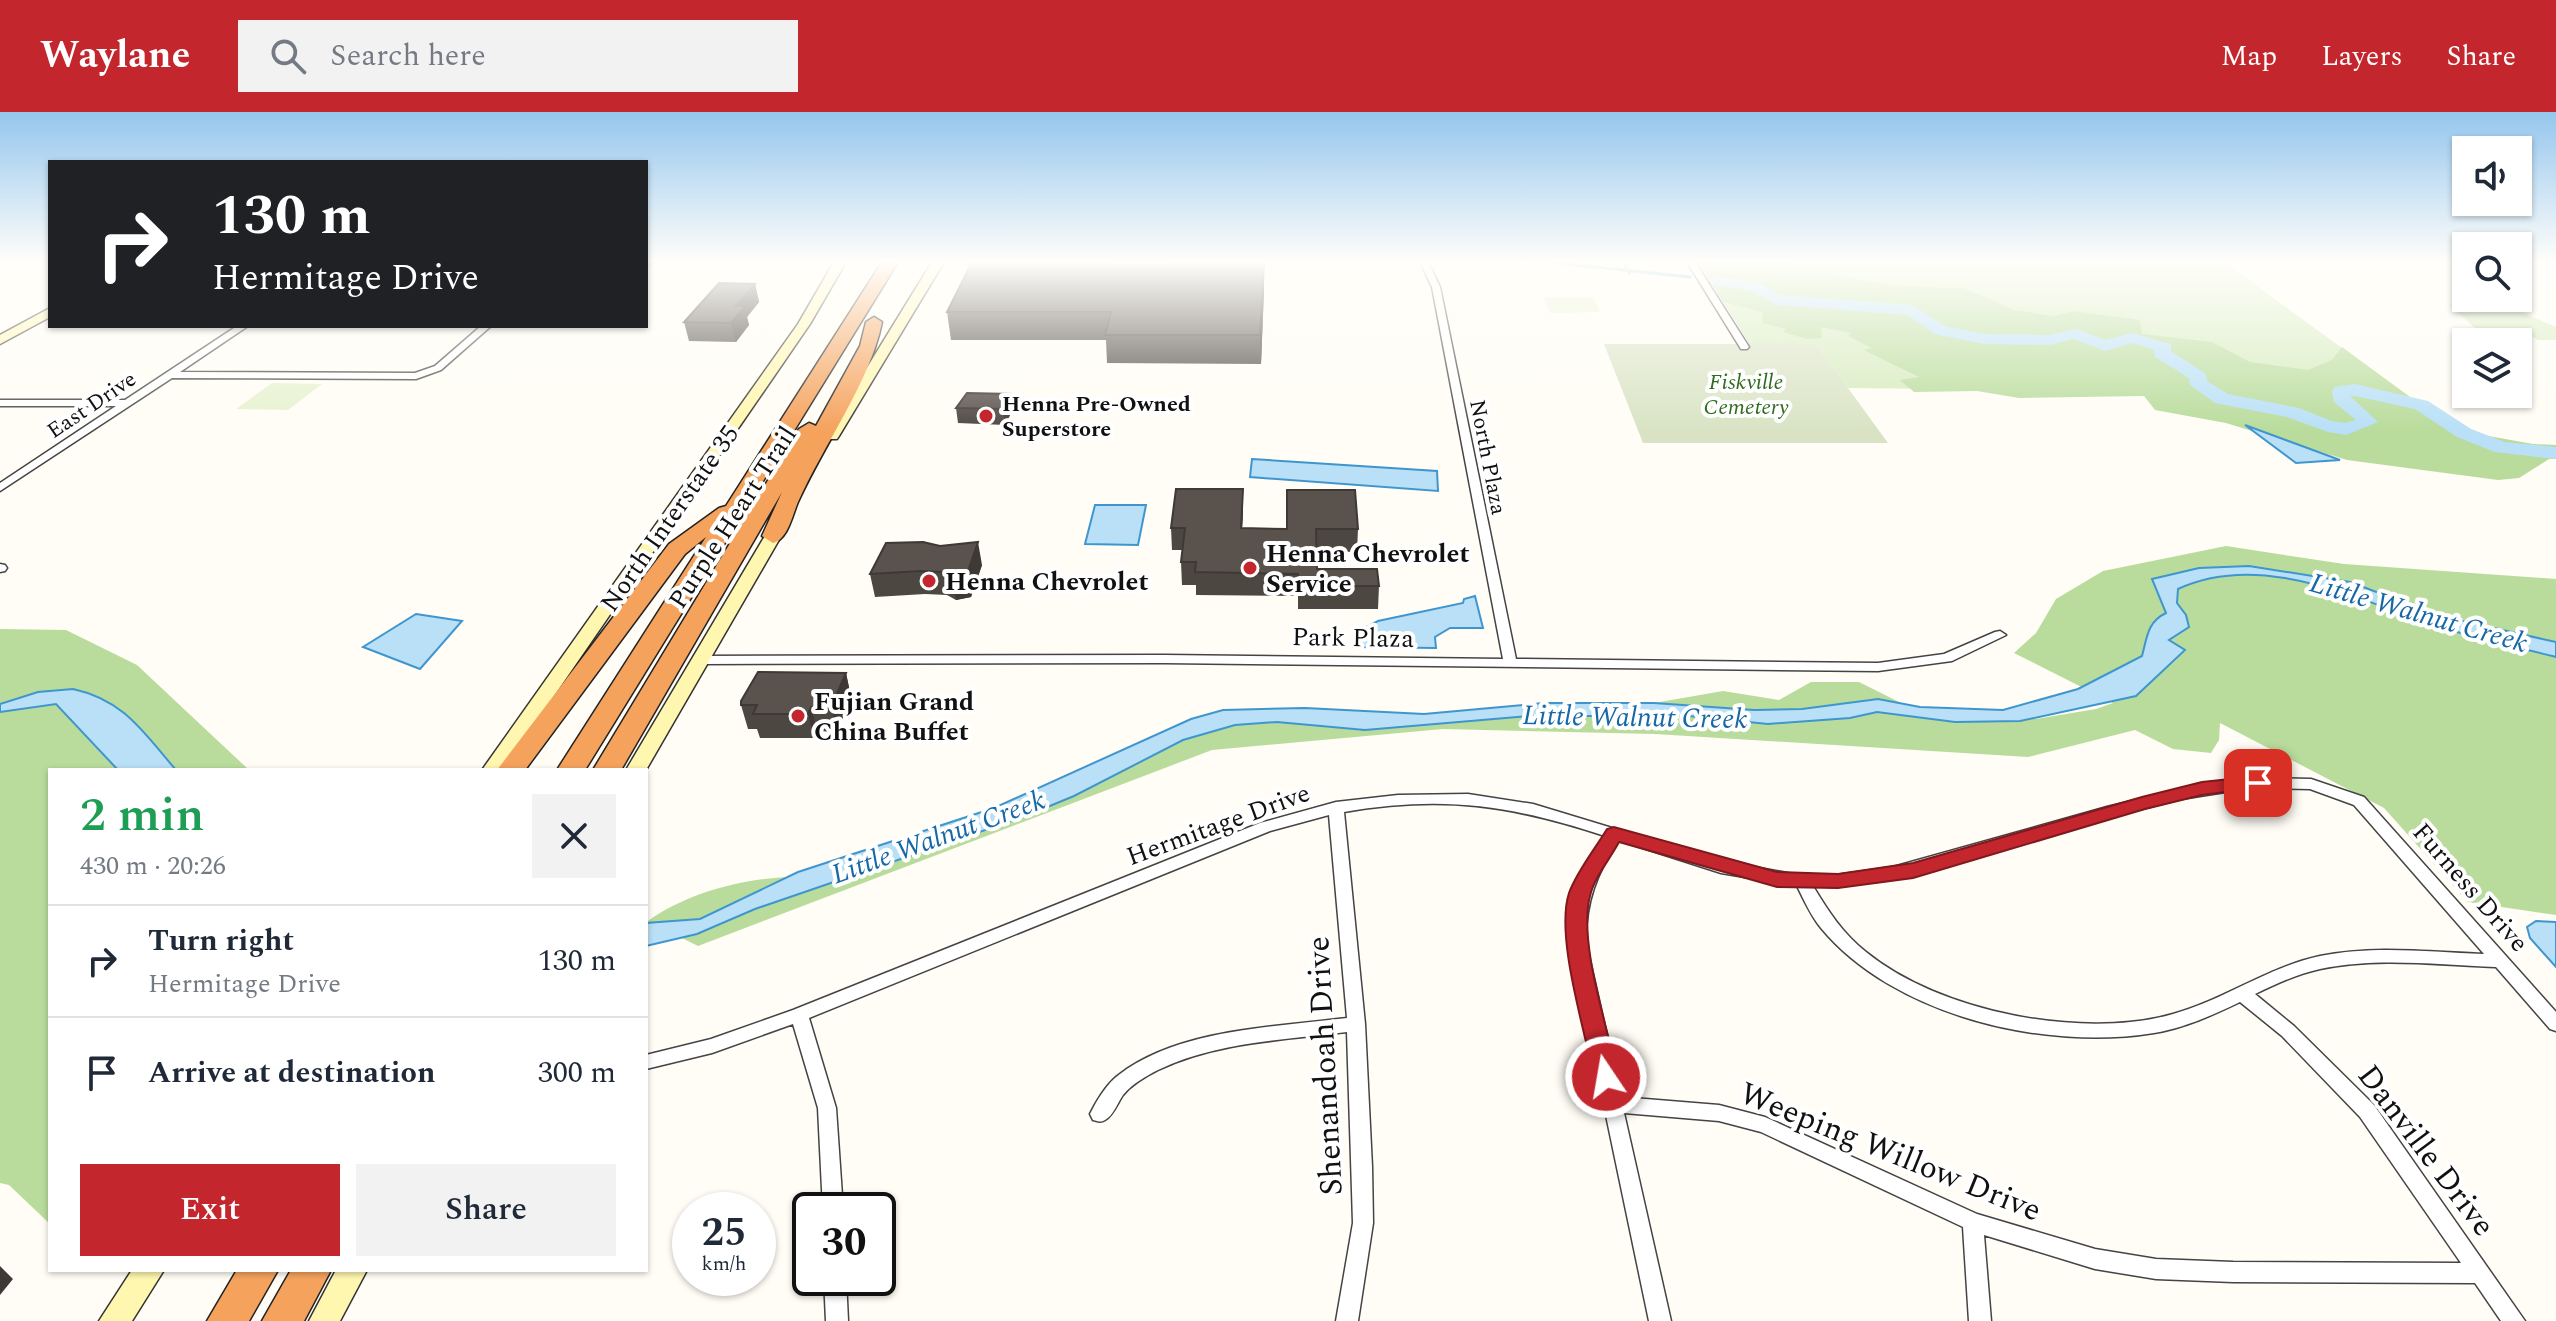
<!DOCTYPE html>
<html lang="en">
<head>
<meta charset="utf-8">
<style>
	body { margin:0; font-family:Spectral,serif; background:#f2f2f3; color:#1f2937; height:100vh; display:flex; flex-direction:column; font-size:30px; white-space:nowrap }
	* { box-sizing:border-box; margin:0 }
	p { font-size:26px; color:#747a83 }
	.icon { flex:none; width:44px; height:44px; fill:none; stroke:currentColor; stroke-width:2; stroke-linecap:round; stroke-linejoin:round }
	.map { position:relative; flex:1; overflow:hidden }
	.side { position:absolute; left:48px; top:656px; width:600px; height:504px; display:flex; flex-direction:column; background:#fff; border-radius:0px; box-shadow:0 2px 6px #0004 }
	.side>* { flex:none }
	.hud { position:absolute; left:48px; top:48px; width:600px; height:168px; border-radius:0px; box-shadow:0 2px 6px #0004; background:#202124; color:#fff; overflow:hidden }
	.tools { position:absolute; left:2452px; top:24px; display:grid; gap:16px }
	.tools a { display:grid; place-items:center; width:80px; height:80px; border-radius:0px; background:#fff; box-shadow:0 2px 6px #0004; font-size:40px }
	.speed { position:absolute; left:672px; top:1080px; display:flex; gap:16px; font-size:40px; font-weight:700; text-align:center }
	.speed>* { display:grid; place-content:center; width:104px; height:104px; border-radius:50%; background:#fff; box-shadow:0 2px 6px #0004; line-height:1 }
	.speed small { font-size:20px; font-weight:400 }
	.speed .limit { border:4px solid #111; border-radius:12px; background:#fff; color:#111 }
	.pin { position:absolute; display:grid; place-items:center; width:68px; height:68px; color:#fff; margin:-34px; border-radius:16px; box-shadow:0 4px 12px #0006 }
	.me { position:absolute; width:88px; margin:-44px; rotate:348deg; stroke-linejoin:round; filter:drop-shadow(0 0 6px #0008) }
	.turn { display:flex; align-items:center; gap:28px; height:168px; padding:0 32px; font-size:36px }
	.turn .icon { width:104px; height:104px; stroke-width:2.5 }
	.turn b { display:block; font-size:56px; line-height:68px }
	.round { display:grid; place-items:center; flex:none; width:84px; height:84px; border-radius:0px; background:#f2f2f3 }
	.headline { display:flex; align-items:center; justify-content:space-between; height:136px; padding:0 32px }
	h1 { font-size:48px; font-weight:600; line-height:60px; color:#1e9e55 }
	.button { display:flex; gap:16px; margin-top:auto; padding:16px 32px }
	.button a { flex:1; height:92px; border-radius:0px; background:#c4262e; color:#fff; font-size:32px; font-weight:600; line-height:92px; text-align:center }
	.button a+a { background:#f2f2f3; color:#1f2937 }
	ul { padding:0; list-style:none }
	li { display:flex; align-items:center; gap:24px; height:112px; padding:0 32px; border-top:2px solid #e0e1e3 }
	li div { flex:1 }
	li b { display:block; font-size:30px }
	li em { font-style:normal }
	header { display:flex; align-items:center; gap:48px; box-sizing:border-box; height:112px; padding:0 40px; background:#c4262e; color:#fff }
	header strong { font-size:38px }
	nav { display:flex; gap:44px; margin-inline-start:auto; font-size:28px }
	.search { width:560px; height:72px; background:#f2f2f3; display:flex; align-items:center; gap:20px; box-sizing:border-box; padding:0 28px; border-radius:0px; color:#747a83; font-size:30px }
	.map>svg:first-child { display:block }
</style>
</head>
<body>
<header>
<strong>Waylane</strong>
<div class="search"><svg class="icon" aria-label="search" viewBox="0 0 24 24"><circle cx="10" cy="10" r="6"/><path d="M15 15l6 6"/></svg>Search here</div>
<nav><a>Map</a><a>Layers</a><a>Share</a></nav>
</header>
<div class="map">
<svg width="2556" height="1209" viewBox="0 0 2556 1209">
	<rect width="100%" height="100%" fill="#fffdf5"/>
	<path fill="#d5ebbd" d="M1698 150H2224L2405 282 1848 276 1816 232 1750 233Z
		M2449 192 2504 193 2556 215V228H2538L2528 222 2480 221Z"/>
	<path fill="#b9dc9c" d="M1698 150H1797V154L1892 174 1963 176 2014 198 2053 204 2074 199 2140 208 2142 222 2212 230 2250 250 2308 258 2332 248 2342 235 2455 318 2533 332 2556 333V347H2549L2519 366 2498 368 2347 348 2226 311 2155 298 2144 284 2019 286 1977 279 1914 280 1900 268 1919 265 1864 238 1872 236 1848 224 1851 221 1821 215 1822 226 1807 227 1783 220 1786 217 1763 211 1762 200 1723 190Z
		M2226 434 2344 452 2556 467V803L2468 790 2384 696 2220 611 2219 628 2211 641 2173 637 2135 618 2028 645 1655 622 1443 617 1212 638 698 834 648 809C687 781 744 766 792 765L953 714 1083 664 1214 601 1424 602 1544 591H1654L1723 579 1779 588 1811 570H1859L1907 594 1958 606 2036 607 2096 597 2113 591 2014 541 2036 521 2056 487 2103 459Z
		M0 517 66 518 137 553 249 658H50V1112L9 1073 0 1071Z"/>
	<path fill="#d9e3c4" d="M1604 232H1816L1888 331H1643Z"/>
	<path fill="#e6f2cf" d="M1544 185H1593L1600 200 1550 201Z
		M272 271 322 272 288 298 236 297Z"/>
	<path fill="#b9e0f7" stroke="#3f96cf" stroke-width="2" d="M2245 313 2340 348 2296 351Z
		M1252 347 1437 359 1438 379 1250 365Z
		M1095 393H1146L1138 433 1085 432Z
		M2249 454 2350 470 2440 504 2556 530V545C2517 535 2476 527 2438 514 2357 488 2262 438 2178 477L2177 491 2186 503 2189 515 2169 528 2185 538 2136 584 2020 609 1955 610 1877 600 1850 606 1768 612 1689 604H1529L1365 618 1277 610 1235 613 1183 628 1074 684 1023 705 755 797 697 822 646 834V811L700 807 798 760 994 696 1191 607 1223 598 1305 596 1424 602 1544 591H1654L1754 598 1802 597 1878 587 1920 595 2003 598 2078 577 2142 544C2147 526 2147 510 2166 501L2152 467 2199 456Z
		M1475 484 1483 516H1450L1435 525 1436 536 1354 535 1355 521 1378 509 1463 491 1464 487Z
		M416 502 462 509 420 557 363 535Z
		M73 577C124 588 143 620 176 658H118L56 592 0 600V592L38 580Z
		M2536 809 2556 810V855L2530 826 2527 815Z"/>
	<g fill="none" stroke-linecap="round" stroke-linejoin="round">
		<path stroke="#3f96cf" stroke-width="3" d="M1548 150 1690 165
			M1624 150 1629 161"/>
		<path fill="#b9e0f7" fill-rule="evenodd" d="M1715 164 1759 171 1781 183 1912 193 1945 214 1984 222 2049 223 2076 217 2106 228 2132 221 2171 232V239L2206 262 2207 269 2228 282 2299 296 2332 309 2345 311 2356 308 2334 290 2332 279 2335 275 2355 272 2428 289 2471 317 2505 330 2556 335V347L2495 340 2457 325 2415 297 2355 284H2350L2378 310 2346 323 2328 320 2287 305 2215 291 2190 273 2189 266 2155 245 2154 238 2132 231 2105 239 2074 227 2049 233 1984 232 1934 222 1908 203 1777 193 1749 178 1709 172 1707 169Z"/>
		<defs>
			<path id="street" d="M646 150H656L646 154Z
				M1420 150H1428L1440 175 1516 547 1878 551 1944 542 1995 520 2000 519 2006 523 1952 549 1878 559 1164 551 700 552 693 548 700 544 1164 543 1503 547 1432 175Z
				M1687 150H1695L1749 235 1747 237H1741Z
				M237 214H248L180 260 415 261 435 254 481 214H491L441 258 416 267 172 266 0 379V371L116 294H0V288H125Z
				M0 452 5 453 7 456 5 459 0 460Z
				M2251 666 2311 667 2364 685 2556 900V919L2550 917 2496 855C2438 853 2377 845 2320 857 2297 862 2276 872 2255 882L2294 914 2374 993 2525 1209H2501L2475 1171 2233 1170 2156 1167 2095 1157 1984 1123 1991 1209H1969L1963 1115 1761 1020 1719 1009 1624 1001 1671 1209H1649L1570 831C1568 790 1583 758 1605 724 1511 693 1443 683 1344 700L1365 912 1372 1055 1373 1111 1358 1209H1336L1353 1111 1347 920C1285 928 1216 930 1158 958 1146 964 1132 972 1123 983 1118 990 1113 1004 1105 1008 1100 1011 1098 1009 1093 1008L1090 1002C1097 988 1107 971 1120 962 1179 917 1275 915 1347 906L1329 703 1270 719 809 906 836 996 843 1098H823L818 996 793 912 712 941 646 957V943L711 927 793 898 1260 711 1336 690 1398 683 1468 682 1533 692 1721 749 1798 763H1837L1893 755 2107 695 2181 677ZM2251 676 2310 677 2354 693 2484 842C2430 840 2374 833 2320 844 2268 855 2224 888 2173 902 2083 928 1939 900 1866 840 1843 822 1828 799 1813 774L1837 775 1893 766 2110 705 2181 687ZM1618 728 1721 761 1797 774C1804 788 1811 804 1821 816 1894 904 2045 939 2154 921 2184 916 2213 903 2240 890L2282 924 2360 1005 2461 1151 2233 1150 2156 1147 2095 1137 1977 1102 1765 1005 1719 993 1621 985 1586 831C1585 791 1597 761 1618 728Z
				M824 1166H846L848 1209H826Z"/>
			<path id="secondary" d="M834 150H846L810 212 503 658H482L798 212Z
				M932 150H944L839 324 837 327H827L825 324Z
				M50 196V205L0 232V223Z
				M783 402 791 407 646 658H626L775 407Z
				M132 1158H164L132 1209H99Z
				M336 1158H367L340 1209H309Z"/>
			<path id="highway" d="M882 150H898L585 658H557L706 425 685 442 525 658H497L669 432 719 396 726 394Z
				M874 205 882 210C871 268 823 334 798 390 792 404 788 427 773 431L762 424 782 380 621 658H593L799 317 809 311 816 314 860 234 866 210Z
				M237 1158H278L249 1209H207Z
				M291 1158H331L304 1209H262Z"/>
		</defs>
		<use href="#street" stroke="#444" stroke-width="3"/>
		<use href="#secondary" stroke="#333" stroke-width="3"/>
		<use href="#highway" stroke="#222" stroke-width="3"/>
		<use href="#street" fill="#fff" fill-rule="evenodd"/>
		<use href="#secondary" fill="#fff6b0" fill-rule="evenodd"/>
		<use href="#highway" fill="#f5a25d" fill-rule="evenodd"/>
	</g>
	<path fill="#4d4742" d="M972 150H1101L1112 153 1264 152V178L1261 252 1107 251 1106 228H951L947 200Z
		M755 172 759 190 747 205 749 213 736 230 689 229 684 210Z
		M956 296 1013 297 1005 313 958 311Z
		M1243 399 1242 416 1358 417 1357 440 1316 439 1317 457 1379 474 1378 497H1298V484L1196 483V473H1182L1181 450 1183 438H1172L1171 416Z
		M982 453 971 485 956 488 947 483 925 482 875 485 870 462Z
		M846 561 851 585 837 620 817 619 814 626H760L757 617H748L741 593Z"/>
	<path fill="#3f3936" d="M1264 152V178L1261 252 1260 223Z
		M755 172 759 190 747 205 749 213 736 230 731 211 736 194Z
		M1011 282 1013 297 1005 313 1003 297Z
		M1243 377V399L1241 439V416Z
		M978 430 982 453 971 485 956 488 952 465Z
		M846 561 851 585 837 620 831 595Z
		M811 595 817 619 814 626 808 602Z
		M0 1154 13 1167 0 1183Z"/>
	<path fill="#5a524d" stroke="#3f3936" stroke-width="2" d="M972 150H1097L1112 153 1264 152 1260 223H1105L1111 200H947Z
		M719 171 755 172 736 194H745L731 211 684 210Z
		M967 281 1011 282 1003 297 956 296Z
		M1176 377H1243L1241 416 1287 417V378H1355L1358 417H1316L1317 457H1377L1379 474H1298V462L1195 460 1196 450H1181L1185 416H1171Z
		M923 430 940 434 978 430 967 462 952 465 943 460 921 459 870 462 886 431Z
		M758 560 846 561 831 595H811L808 602H753L757 593H741V589Z"/>
	<linearGradient id="sky" x2="0" y2="1"><stop stop-color="#95c6ee"/><stop offset="0.47" stop-color="#fffefa"/><stop offset="1" stop-color="#fffefa" stop-opacity="0"/></linearGradient>
	<rect width="2556" height="319" fill="url(#sky)"/>
	<path fill="#c4262e" stroke="#7f191e" stroke-width="2" d="M2258 664 2267 671 2265 675 2202 683 2145 697 1913 766 1838 776 1777 775 1619 730C1610 747 1594 766 1590 784 1578 831 1608 916 1618 965L1615 972 1606 975 1598 972 1594 965C1585 919 1555 824 1569 781 1577 759 1595 737 1607 717L1614 715 1777 760 1838 762 1913 751 2142 685 2202 670Z"/>
	<g fill="#c4262e" stroke="#fff" stroke-width="3">
		<circle cx="986" cy="304" r="8"/>
		<circle cx="1250" cy="456" r="8"/>
		<circle cx="929" cy="469" r="8"/>
		<circle cx="798" cy="604" r="8"/>
	</g>
	<g text-anchor="middle" stroke-width="8" stroke-linejoin="round" paint-order="stroke">
		<g font-size="22" font-style="italic" fill="#2f6b1f" stroke="#fff">
			<text x="1746" y="277">Fiskville<tspan x="1746" dy="25">Cemetery</tspan></text>
		</g>
		<g font-size="22" font-weight="bold" fill="#111" stroke="#fff" text-anchor="start">
			<text x="1002" y="299">Henna Pre-Owned<tspan x="1002" dy="25">Superstore</tspan></text>
		</g>
		<g font-size="22" fill="#111" stroke="#fff">
			<text transform="translate(91 292) rotate(-34)" y="8">East Drive</text>
			<text transform="translate(1489 345) rotate(79)" y="8">North Plaza</text>
		</g>
		<g font-size="26" fill="#111" stroke="#fff">
			<text transform="translate(732 405) rotate(-57)" y="9">Purple Heart Trail</text>
			<text transform="translate(669 406) rotate(-55)" y="9">North Interstate 35</text>
			<text transform="translate(1353 525) rotate(1)" y="9">Park Plaza</text>
			<text transform="translate(1218 712) rotate(-20)" y="9">Hermitage Drive</text>
			<text transform="translate(2471 775) rotate(49)" y="9">Furness Drive</text>
		</g>
		<g font-size="26" font-weight="bold" fill="#111" stroke="#fff" text-anchor="start">
			<text x="1266" y="450">Henna Chevrolet<tspan x="1266" dy="30">Service</tspan></text>
			<text x="945" y="478">Henna Chevrolet</text>
			<text x="814" y="598">Fujian Grand<tspan x="814" dy="30">China Buffet</tspan></text>
		</g>
		<g font-size="28" font-style="italic" fill="#1768a6" stroke="#fff">
			<text transform="translate(2419 500) rotate(16)" y="10">Little Walnut Creek</text>
			<text transform="translate(1635 604) rotate(1)" y="10">Little Walnut Creek</text>
			<text transform="translate(938 724) rotate(-20)" y="10">Little Walnut Creek</text>
		</g>
		<g font-size="32" fill="#111" stroke="#fff">
			<text transform="translate(1324 954) rotate(-93)" y="11">Shenandoah Drive</text>
			<text transform="translate(2427 1038) rotate(53)" y="11">Danville Drive</text>
			<text transform="translate(1891 1039) rotate(22)" y="11">Weeping Willow Drive</text>
		</g>
	</g>
</svg>
<div class="tools">
<a><svg class="icon" aria-label="sound" viewBox="0 0 24 24"><path d="M4 9h4l5-4v14l-5-4H4zM17 9q2 3 0 6"/></svg></a>
<a><svg class="icon" aria-label="search" viewBox="0 0 24 24"><circle cx="10" cy="10" r="6"/><path d="M15 15l6 6"/></svg></a>
<a><svg class="icon" aria-label="layers" viewBox="0 0 24 24"><path d="M12 4l9 5-9 5-9-5zM3 14l9 5 9-5"/></svg></a>
</div>
<div class="speed"><div>25<small>km/h</small></div><div class="limit">30</div></div>
<div class="pin" style="left:2258px;top:671px;background:#d93025"><svg class="icon" aria-label="arrive" viewBox="0 0 24 24"><path d="M6 21V4h12l-3 4 3 4H6"/></svg></div>
<svg class="me" style="left:1606px;top:965px" viewBox="-20 -20 40 40"><circle r="17" fill="#c4262e" stroke="#fff" stroke-width="3"/><path d="M0-11L8 9 0 5-8 9z" fill="#fff"/></svg>
<div class="hud">
<div class="turn"><svg class="icon" aria-label="right" viewBox="0 0 24 24"><path d="M7 20v-9h11M14 6l5 5-5 5"/></svg><div><b>130 m</b>Hermitage Drive</div></div>
</div>
<section class="side">
<div class="headline"><div><h1>2 min</h1><p>430 m · 20:26</p></div><a class="round"><svg class="icon" aria-label="close" viewBox="0 0 24 24"><path d="M6 6l12 12M18 6L6 18"/></svg></a></div>
<ul>
<li><svg class="icon" aria-label="right" viewBox="0 0 24 24"><path d="M7 20v-9h11M14 6l5 5-5 5"/></svg><div><b>Turn right</b><p>Hermitage Drive</p></div><em>130 m</em></li>
<li><svg class="icon" aria-label="arrive" viewBox="0 0 24 24"><path d="M6 21V4h12l-3 4 3 4H6"/></svg><div><b>Arrive at destination</b></div><em>300 m</em></li>
</ul>
<div class="button"><a>Exit</a><a>Share</a></div>
</section>
</div>
</body>
</html>
